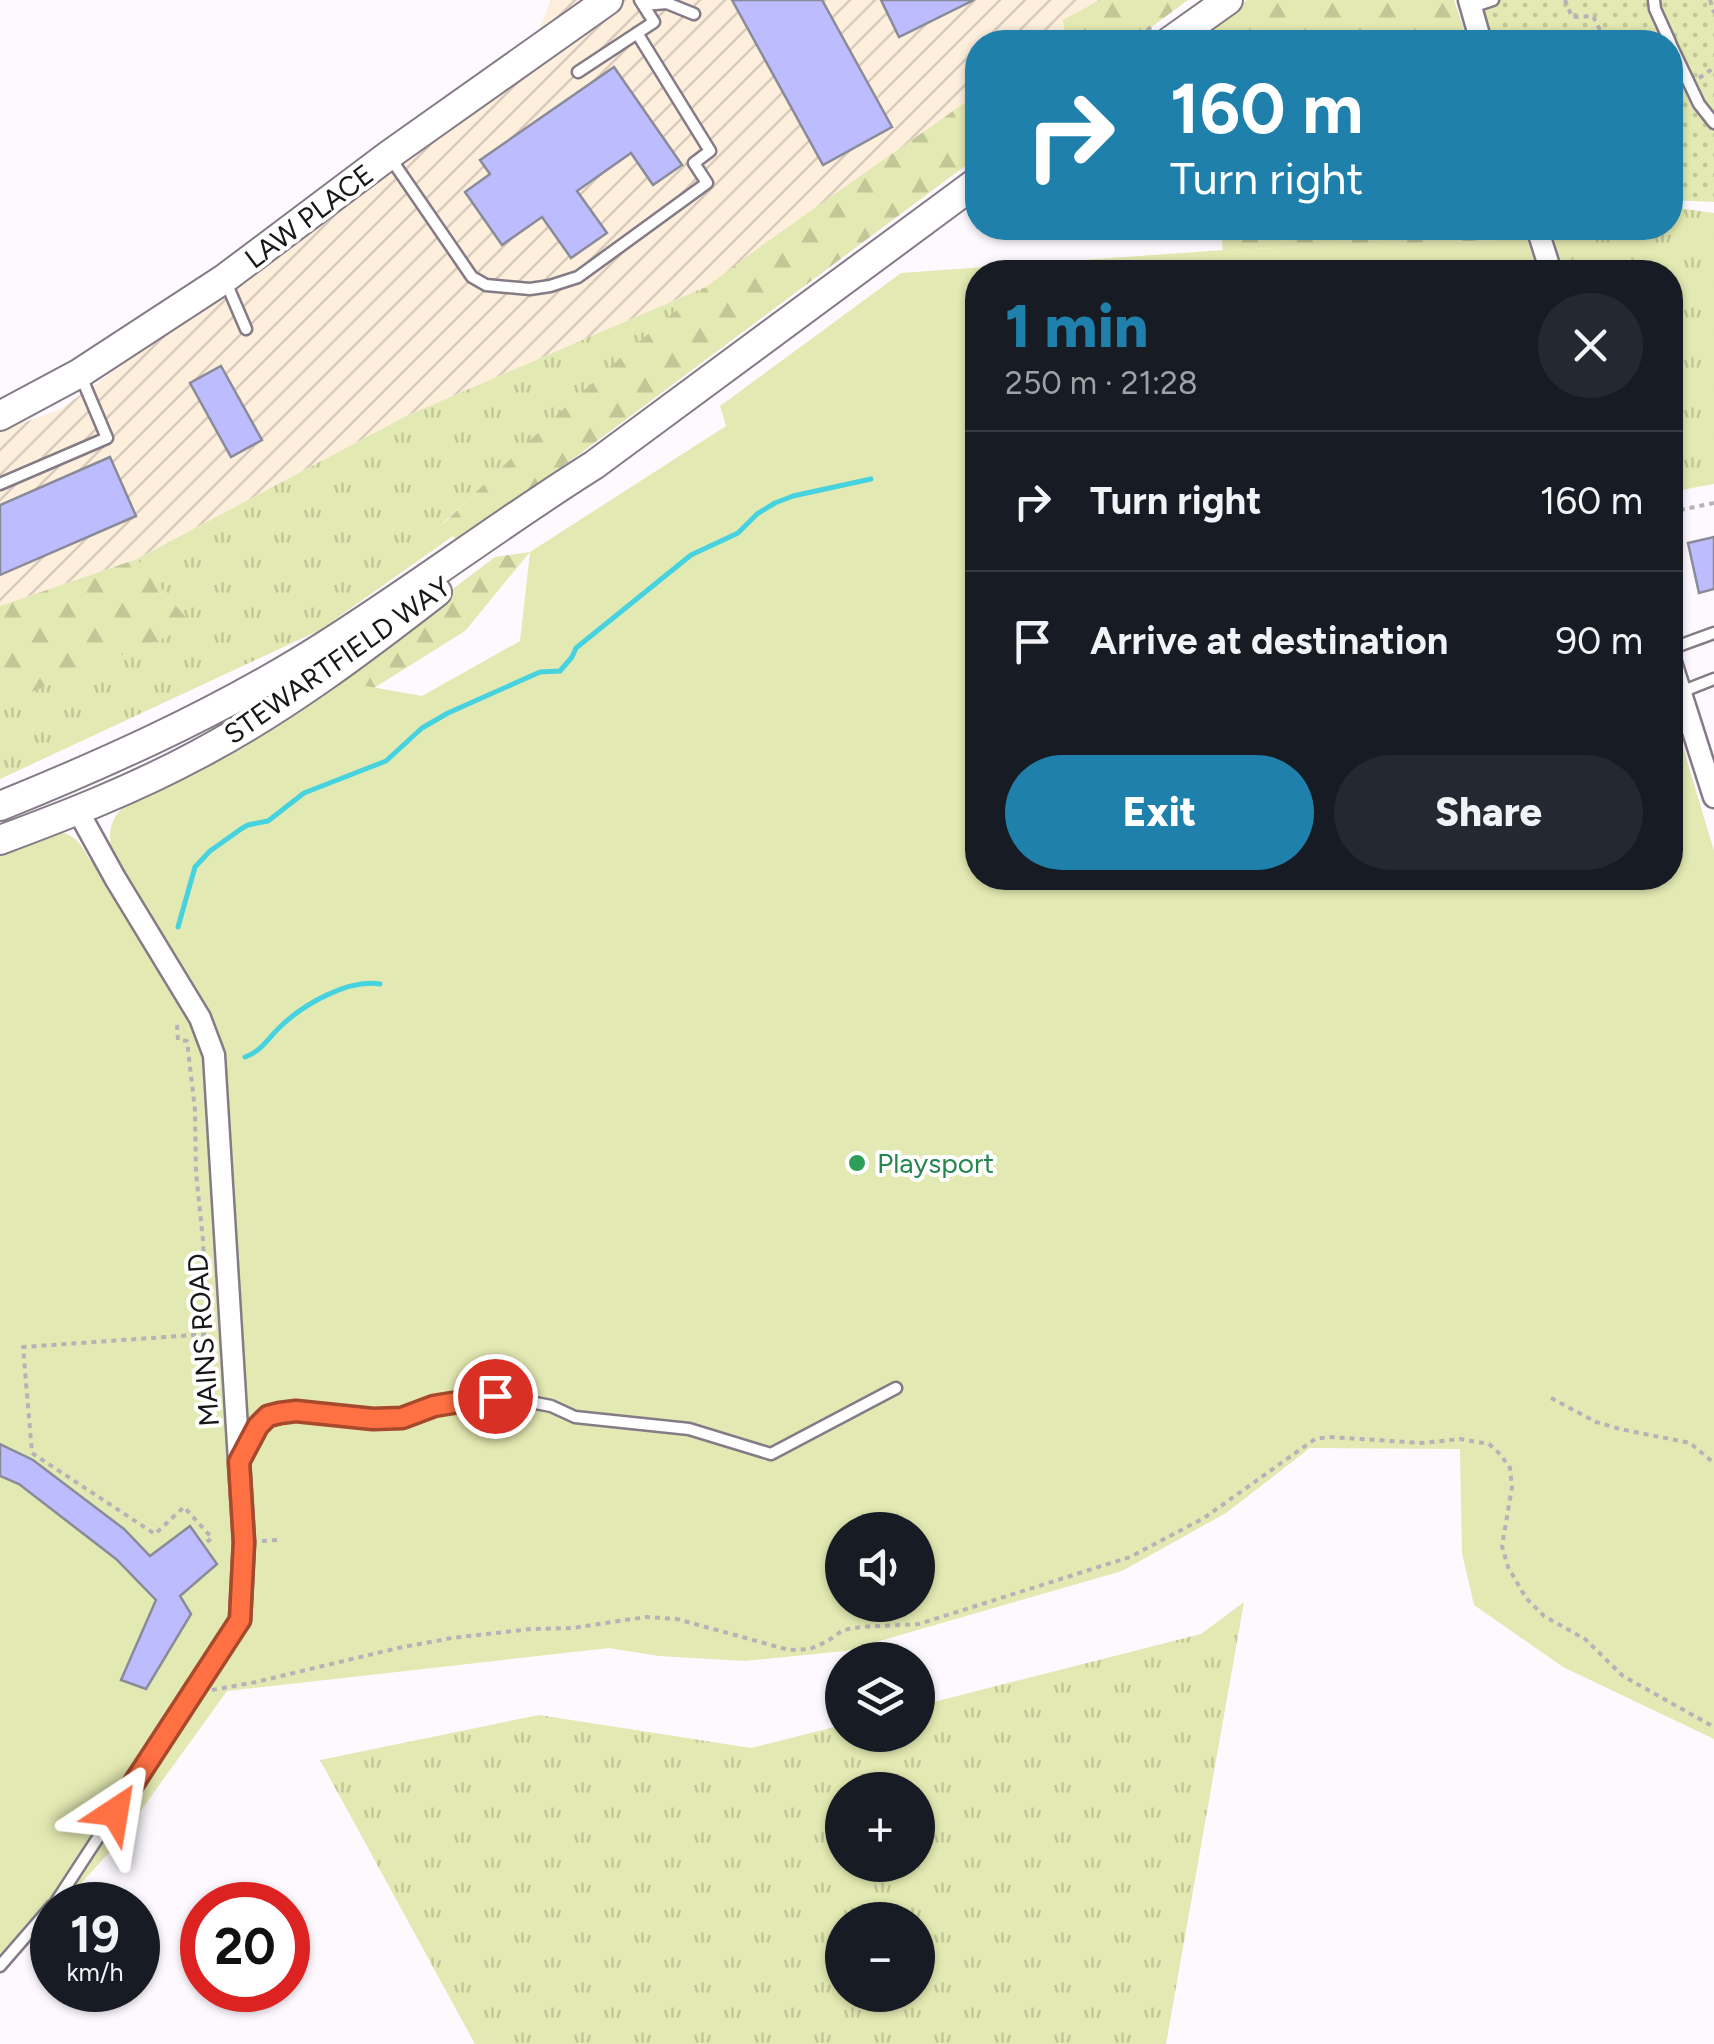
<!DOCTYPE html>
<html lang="en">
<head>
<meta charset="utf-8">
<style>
	body { margin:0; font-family:Figtree,sans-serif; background:#242831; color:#f1f3f6; height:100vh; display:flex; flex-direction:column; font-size:38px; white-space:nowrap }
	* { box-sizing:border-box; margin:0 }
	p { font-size:32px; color:#9ea1a6 }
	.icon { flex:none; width:55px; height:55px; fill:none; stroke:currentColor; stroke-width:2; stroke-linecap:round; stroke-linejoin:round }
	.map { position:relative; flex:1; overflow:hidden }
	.panel { position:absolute; left:965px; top:260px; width:718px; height:630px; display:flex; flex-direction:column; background:#171b24; border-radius:40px; box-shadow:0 2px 8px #0004 }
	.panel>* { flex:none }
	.guide { position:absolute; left:965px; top:30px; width:718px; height:210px; border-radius:40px; box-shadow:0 2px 8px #0004; background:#1f80ac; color:#fff; overflow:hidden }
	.controls { position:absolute; left:825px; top:1512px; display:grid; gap:20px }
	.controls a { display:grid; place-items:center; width:110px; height:110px; border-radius:50%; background:#171b24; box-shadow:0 2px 8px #0004; font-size:50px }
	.speed { position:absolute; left:30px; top:1882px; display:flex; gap:20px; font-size:50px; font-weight:700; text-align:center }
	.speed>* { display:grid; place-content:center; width:130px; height:130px; border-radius:50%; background:#171b24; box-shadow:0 2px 8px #0004; line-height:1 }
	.speed small { font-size:25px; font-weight:400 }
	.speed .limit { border:15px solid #d22; background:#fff; color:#111 }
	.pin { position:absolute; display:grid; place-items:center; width:85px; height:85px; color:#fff; margin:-42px; border:5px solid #fff; border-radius:50%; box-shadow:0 2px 10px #0007 }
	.me { position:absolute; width:110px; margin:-55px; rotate:33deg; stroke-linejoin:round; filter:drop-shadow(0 0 8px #0008) }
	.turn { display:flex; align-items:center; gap:35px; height:210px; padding:0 40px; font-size:45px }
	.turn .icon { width:130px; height:130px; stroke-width:2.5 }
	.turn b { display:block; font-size:70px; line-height:85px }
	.round { display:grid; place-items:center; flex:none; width:105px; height:105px; border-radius:52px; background:#242831 }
	.overview { display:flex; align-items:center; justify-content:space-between; height:170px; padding:0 40px }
	h1 { font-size:60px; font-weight:800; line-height:75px; color:#1f80ac }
	.cta { display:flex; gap:20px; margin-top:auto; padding:20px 40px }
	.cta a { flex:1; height:115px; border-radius:60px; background:#1f80ac; color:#fff; font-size:40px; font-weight:800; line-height:115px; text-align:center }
	.cta a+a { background:#242831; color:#f1f3f6 }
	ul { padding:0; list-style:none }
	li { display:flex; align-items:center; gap:30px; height:140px; padding:0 40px; border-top:2px solid #363941 }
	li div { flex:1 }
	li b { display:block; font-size:38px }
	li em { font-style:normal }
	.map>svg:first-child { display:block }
</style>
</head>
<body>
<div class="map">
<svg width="1714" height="2044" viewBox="0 0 1714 2044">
	<defs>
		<pattern id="industrial-furrows" width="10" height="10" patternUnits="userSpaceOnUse" patternTransform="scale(2.5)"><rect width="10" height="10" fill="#feeedc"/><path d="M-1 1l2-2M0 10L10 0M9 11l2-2" fill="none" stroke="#d9cbbc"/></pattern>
		<pattern id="grass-tufts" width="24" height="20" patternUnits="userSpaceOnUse" patternTransform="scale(2.5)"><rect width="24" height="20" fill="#e3e9b2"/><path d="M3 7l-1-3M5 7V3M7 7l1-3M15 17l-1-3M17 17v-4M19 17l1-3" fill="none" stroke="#c2c798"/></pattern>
		<pattern id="forest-firs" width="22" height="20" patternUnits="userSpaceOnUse" patternTransform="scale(2.5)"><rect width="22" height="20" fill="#e3e9b2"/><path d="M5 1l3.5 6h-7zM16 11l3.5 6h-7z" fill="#c2c798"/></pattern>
		<pattern id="park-dots" width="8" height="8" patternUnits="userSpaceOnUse" patternTransform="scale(2.5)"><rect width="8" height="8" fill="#e3e9b2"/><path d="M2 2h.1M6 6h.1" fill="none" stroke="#c2c798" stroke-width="1.8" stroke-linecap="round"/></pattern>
	</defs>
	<rect width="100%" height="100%" fill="#fdf9ff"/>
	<path fill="url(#industrial-furrows)" d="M551 0H1123L1058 42H978L977 99 710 285 406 416 137 559 0 606V431L61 409 519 78Z"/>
	<path fill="url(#grass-tufts)" fill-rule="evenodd" d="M1670 207 1714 213V484L1670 492V272H1563L1549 228H1670Z
		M710 285 634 346 443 523 453 536 320 630 0 779V705L192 626 137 559 406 416Z
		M1244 1602 1166 2044H475L320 1760 539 1715 751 1748 842 1725V1735H918V1706L1201 1634ZM842 1790H918V1865H842ZM918 1920V1995H842V1920Z"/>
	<path fill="url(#forest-firs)" d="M1100 0H1188L1131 42H1054L1065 37 1063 20Z
		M1247 0H1454L1468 42H1190Z
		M977 94V157L581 453 457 541 443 524C529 441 615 357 710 284 797 218 888 158 977 94Z
		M1220 228H1524L1527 239 1223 250Z
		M530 552 465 631 374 688 332 680 495 557Z
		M137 559 193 626 0 705V606Z"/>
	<path fill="url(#park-dots)" d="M1479 0H1714V202L1670 200V42H1492Z"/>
	<path fill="#e3e9b2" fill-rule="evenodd" d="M1527 239 1538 272H978V878H1670V704L1714 851V1739L1563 1667 1474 1605 1462 1553 1460 1449 1310 1448 1226 1513 1122 1571 845 1651 744 1661 659 1656 609 1648 227 1691 116 1845 61 1905H52V1915L0 1972V849C23 840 55 821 76 840 82 845 86 853 90 860L111 851C108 826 112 816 131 800L332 680 422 696 520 641 530 552 726 426 720 406 901 273 1223 250ZM842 1530H918V1605H842Z"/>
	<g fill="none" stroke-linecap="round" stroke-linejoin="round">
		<path stroke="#47d2e0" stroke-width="5" d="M178 927 195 867 210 851 241 829 248 825 268 821 304 793 386 761 422 728 448 713 540 672 560 671 572 657 576 648 691 555 738 533 757 514 775 503 793 496 871 479
			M245 1057C262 1051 268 1038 281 1026 304 1004 348 979 380 984"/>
	</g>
	<path fill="#bdbcff" stroke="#8a8b98" stroke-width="2.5" d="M732 0H822L892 127 823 165Z
		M881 0H974L899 37Z
		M614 67 682 165 653 185 631 153 577 191 607 233 571 258 542 217 502 245 465 192 490 174 480 160Z
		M221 366 262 440 231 457 190 383Z
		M110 457 136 516 0 575V505Z
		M1714 537V589L1699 593 1688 543Z
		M0 1444 33 1460 124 1529 150 1556 190 1526 217 1564 180 1596 191 1614 146 1689 121 1680 156 1600 116 1559 19 1484 0 1476Z"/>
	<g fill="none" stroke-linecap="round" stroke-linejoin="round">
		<defs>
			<path id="service" d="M1654 0 1655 9 1670 42
				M643 5 667 3 694 14
				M1472 7 1493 0
				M1670 43 1699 104 1714 123
				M578 72 654 22 640 0
				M389 156 472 277 486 285 530 289 550 286 578 277 707 183 694 163 710 151 637 33
				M225 280 246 329
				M0 484 107 438 80 374
				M1670 649 1714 633
				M1681 692 1714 679
				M242 1456 258 1427 269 1416 280 1413 295 1411 373 1419 402 1418 434 1406 495 1395 551 1406 575 1417 689 1429 771 1454 896 1388
				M54 1905 240 1620
				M0 1966 52 1906"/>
			<path id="minor" d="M1469 0 1481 42
				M1537 228 1551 272
				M1670 659 1714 797
				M78 811 115 878 200 1018 214 1055 244 1542 240 1620"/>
			<path id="tertiary" d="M1169 42 1228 0
				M0 416 80 373 224 279 389 155 608 0
				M0 806C104 764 206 718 302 660 402 599 495 527 594 465L978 181
				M0 840C67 815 134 789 197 755 283 710 361 651 437 592"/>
		</defs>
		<use href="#service" stroke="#847b87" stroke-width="15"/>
		<use href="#minor" stroke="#847b87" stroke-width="25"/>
		<use href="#tertiary" stroke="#847b87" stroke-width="32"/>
		<path stroke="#b6b3b8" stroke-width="4" stroke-dasharray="5 5" stroke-linecap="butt" d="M1565 0 1572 17 1593 16 1606 42
			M1710 0 1714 13
			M1131 42 1151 27
			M1699 78 1714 68
			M1670 109 1672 116
			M1670 512 1714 503
			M177 1025 178 1040 187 1041 195 1110 196 1173 203 1240 208 1334 23 1347 32 1453 155 1534 184 1507 212 1538 203 1545
			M1551 1398 1596 1422 1620 1429 1690 1443 1714 1463
			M262 1541 277 1540
			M212 1690 256 1682 398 1648 452 1638 531 1629 572 1628 646 1617 677 1619 789 1650 810 1649 828 1641 843 1630 861 1627 919 1624 1130 1557 1204 1518 1315 1439 1329 1437 1422 1443 1460 1439 1489 1444 1500 1454 1510 1468 1512 1487 1502 1546 1508 1567 1526 1598 1544 1616 1585 1639 1623 1676 1714 1727"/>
		<use href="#service" stroke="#fff" stroke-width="10"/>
		<use href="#minor" stroke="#fff" stroke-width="20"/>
		<use href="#tertiary" stroke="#fff" stroke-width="28"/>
	</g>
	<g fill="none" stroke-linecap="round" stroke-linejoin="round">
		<defs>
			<path id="route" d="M115 1812 240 1620 244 1542 239 1462 258 1426 268 1416 280 1413 296 1411 373 1419 402 1418 434 1406 495 1396"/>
		</defs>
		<use href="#route" stroke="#a6492c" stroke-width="25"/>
		<use href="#route" stroke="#ff7043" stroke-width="18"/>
	</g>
	<circle fill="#2e9e5b" stroke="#fff" stroke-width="4" cx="857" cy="1163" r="10"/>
	<g text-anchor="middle" stroke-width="8" stroke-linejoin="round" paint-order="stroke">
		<g font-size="28" fill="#19161a" stroke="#fff">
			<text transform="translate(309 216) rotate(-37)" y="10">LAW PLACE</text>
			<text transform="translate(337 660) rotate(-35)" y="10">STEWARTFIELD WAY</text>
			<text transform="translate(203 1340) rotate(-94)" y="10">MAINS ROAD</text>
		</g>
		<g font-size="28" fill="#27864d" stroke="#fff" text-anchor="start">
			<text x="877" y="1173">Playsport</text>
		</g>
	</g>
</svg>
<div class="controls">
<a><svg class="icon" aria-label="sound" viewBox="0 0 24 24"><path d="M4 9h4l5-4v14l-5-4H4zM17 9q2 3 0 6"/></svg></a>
<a><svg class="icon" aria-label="layers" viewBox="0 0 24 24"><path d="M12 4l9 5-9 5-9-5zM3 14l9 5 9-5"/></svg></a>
<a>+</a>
<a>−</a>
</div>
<div class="speed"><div>19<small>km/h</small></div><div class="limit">20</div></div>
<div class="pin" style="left:495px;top:1396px;background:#d93025"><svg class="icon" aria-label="arrive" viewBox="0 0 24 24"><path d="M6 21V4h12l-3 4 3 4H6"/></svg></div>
<svg class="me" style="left:115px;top:1812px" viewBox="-20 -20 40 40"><path d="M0-17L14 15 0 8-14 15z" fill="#ff7043" stroke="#fff" stroke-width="4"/></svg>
<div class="guide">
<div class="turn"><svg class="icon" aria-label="right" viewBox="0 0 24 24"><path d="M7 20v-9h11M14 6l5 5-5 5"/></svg><div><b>160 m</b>Turn right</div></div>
</div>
<section class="panel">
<div class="overview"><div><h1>1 min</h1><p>250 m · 21:28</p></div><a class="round"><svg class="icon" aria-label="close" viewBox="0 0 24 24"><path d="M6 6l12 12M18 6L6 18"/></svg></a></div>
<ul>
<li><svg class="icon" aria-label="right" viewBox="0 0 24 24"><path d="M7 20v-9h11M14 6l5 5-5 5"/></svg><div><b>Turn right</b></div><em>160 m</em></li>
<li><svg class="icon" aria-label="arrive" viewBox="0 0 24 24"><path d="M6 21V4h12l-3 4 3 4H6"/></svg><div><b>Arrive at destination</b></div><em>90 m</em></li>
</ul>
<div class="cta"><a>Exit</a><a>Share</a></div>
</section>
</div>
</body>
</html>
